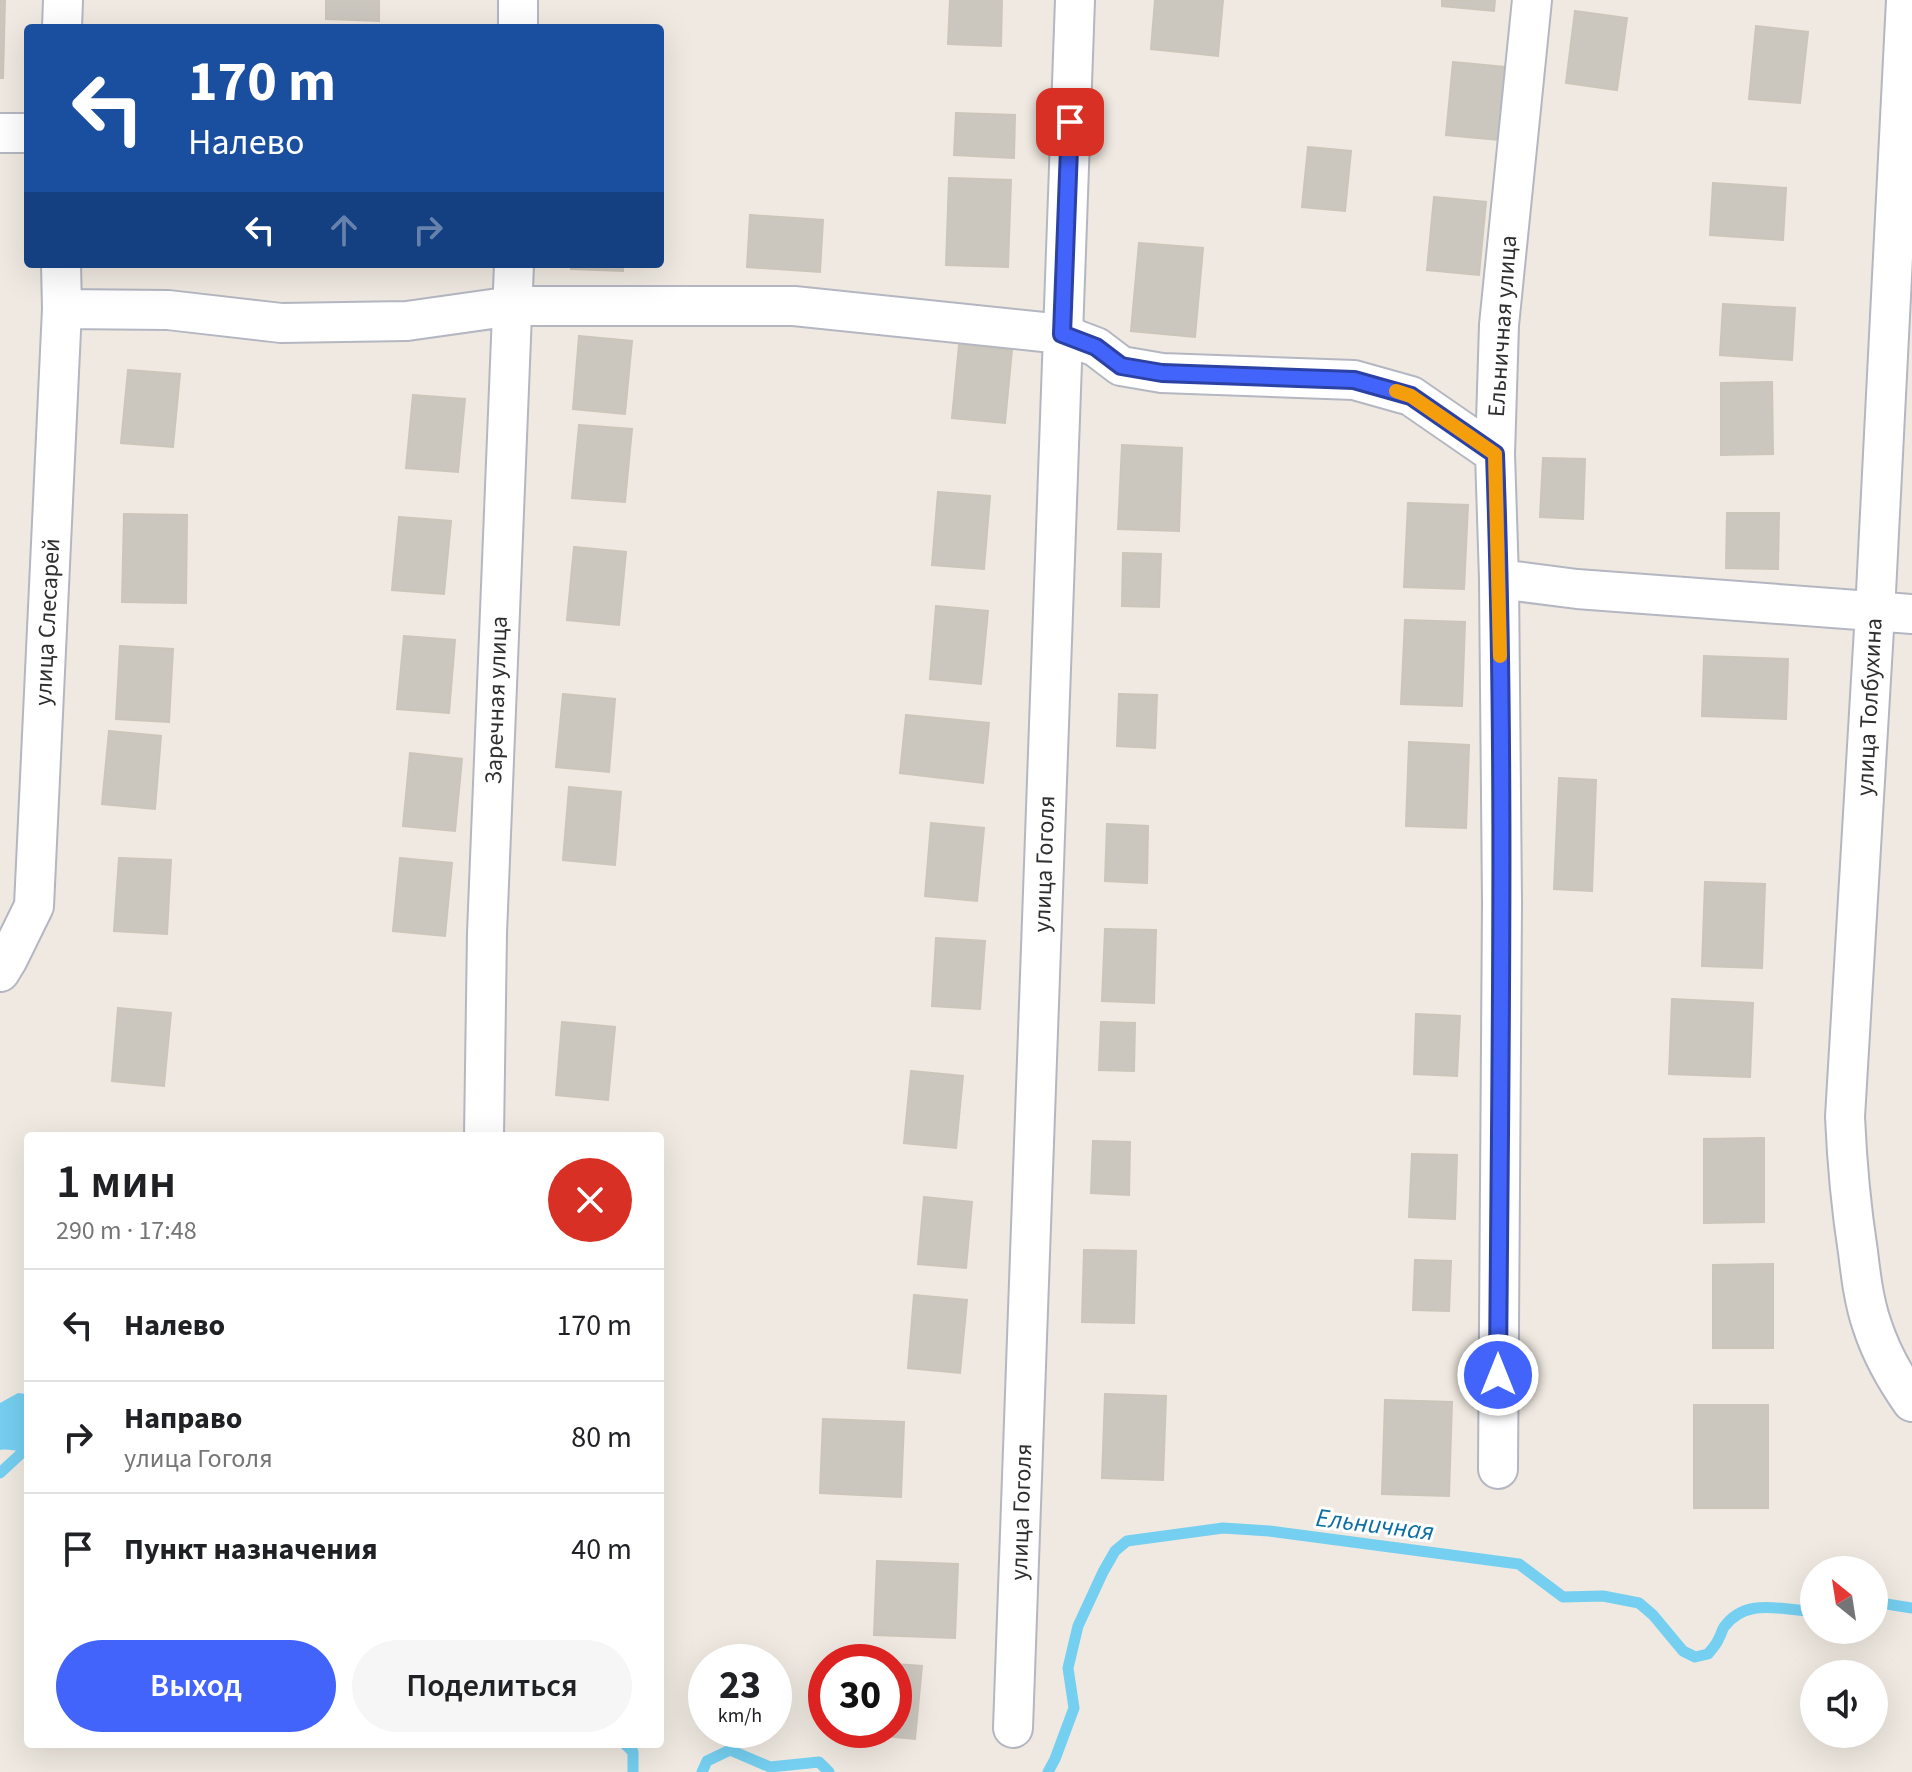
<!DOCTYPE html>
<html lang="ru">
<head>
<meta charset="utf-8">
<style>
	body { margin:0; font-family:"Source Sans 3",sans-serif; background:#f6f6f6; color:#202124; height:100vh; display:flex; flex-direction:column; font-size:30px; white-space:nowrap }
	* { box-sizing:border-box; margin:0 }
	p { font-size:26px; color:#757577 }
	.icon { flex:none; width:44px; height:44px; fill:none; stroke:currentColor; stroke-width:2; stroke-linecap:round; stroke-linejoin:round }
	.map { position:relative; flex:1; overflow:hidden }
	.side { position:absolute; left:24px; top:1132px; width:640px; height:616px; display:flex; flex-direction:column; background:#fff; border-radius:8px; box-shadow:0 8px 32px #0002 }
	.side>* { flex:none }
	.guide { position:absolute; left:24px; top:24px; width:640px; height:244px; border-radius:8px; box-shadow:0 8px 32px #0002; background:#1a4fa0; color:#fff; overflow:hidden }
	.needle { width:52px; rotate:330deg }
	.fabs { position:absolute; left:1800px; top:1556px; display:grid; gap:16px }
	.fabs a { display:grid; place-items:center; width:88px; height:88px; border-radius:50%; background:#fff; box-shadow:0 8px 32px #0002; font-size:40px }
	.speed { position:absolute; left:688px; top:1644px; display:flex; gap:16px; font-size:40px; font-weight:700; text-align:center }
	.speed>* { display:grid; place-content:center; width:104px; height:104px; border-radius:50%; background:#fff; box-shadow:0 8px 32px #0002; line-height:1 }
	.speed small { font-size:20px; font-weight:400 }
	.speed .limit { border:12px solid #d22; background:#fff; color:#111 }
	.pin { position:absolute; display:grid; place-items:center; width:68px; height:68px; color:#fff; margin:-34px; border-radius:16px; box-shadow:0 4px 12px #0006 }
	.me { position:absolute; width:88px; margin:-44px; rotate:0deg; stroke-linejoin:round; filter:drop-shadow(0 0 6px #0008) }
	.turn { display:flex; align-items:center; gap:28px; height:168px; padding:0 32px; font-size:36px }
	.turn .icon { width:104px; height:104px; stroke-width:2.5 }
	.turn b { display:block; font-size:56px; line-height:68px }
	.lanes { display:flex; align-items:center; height:76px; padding:0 32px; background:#0003; justify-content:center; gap:40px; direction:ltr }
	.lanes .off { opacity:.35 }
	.round { display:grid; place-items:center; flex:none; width:84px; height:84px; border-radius:42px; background:#f6f6f6 }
	.head { display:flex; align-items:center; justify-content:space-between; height:136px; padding:0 32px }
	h1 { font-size:48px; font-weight:600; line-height:60px }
	.primary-button { display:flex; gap:16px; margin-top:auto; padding:16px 32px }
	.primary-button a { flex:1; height:92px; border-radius:48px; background:#4264fb; color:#fff; font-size:32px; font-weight:600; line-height:92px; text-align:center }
	.primary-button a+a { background:#f6f6f6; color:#202124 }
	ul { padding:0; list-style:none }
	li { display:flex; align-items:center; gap:24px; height:112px; padding:0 32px; border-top:2px solid #e0e0e0 }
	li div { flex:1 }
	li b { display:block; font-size:30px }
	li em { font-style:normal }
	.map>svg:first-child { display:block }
</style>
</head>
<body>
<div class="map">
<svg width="1912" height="1772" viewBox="0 0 1912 1772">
	<rect width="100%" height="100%" fill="#efe9e1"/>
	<path fill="#75cff0" d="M18 1393 26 1394 28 1397V1450C18 1453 10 1448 0 1450V1403Z"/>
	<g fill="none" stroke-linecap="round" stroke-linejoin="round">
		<path stroke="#75cff0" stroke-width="11" d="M0 1473 28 1447
			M1874 1602 1912 1608
			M625 1744 633 1752V1772
			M702 1772 707 1761 730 1750 770 1767 819 1762 829 1772
			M1048 1772 1055 1759 1074 1708 1068 1668 1078 1626 1103 1572 1115 1551 1127 1541 1223 1528 1269 1531 1519 1564 1563 1597 1603 1596 1639 1603 1653 1615 1683 1651 1695 1657 1708 1654C1712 1649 1717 1644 1719 1638 1721 1635 1722 1630 1724 1627 1747 1596 1783 1611 1814 1611"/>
	</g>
	<path fill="#cbc7bf" stroke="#cbc5ba" stroke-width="2" d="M0 0H5L3 78H0Z
		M326 0H379V21L326 19Z
		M950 0H1002L1001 46 948 44Z
		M1155 0H1223L1218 56 1151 49Z
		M1442 0H1495L1494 11 1442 6Z
		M1575 11 1627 18 1617 90 1566 83Z
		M1756 26 1808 32 1800 103 1749 99Z
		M1453 62 1505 67 1499 140 1446 135Z
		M956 113 1015 115 1014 158 954 155Z
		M1308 147 1351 151 1345 211 1302 207Z
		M949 178 1011 180 1008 267 946 265Z
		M1713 183 1786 188 1783 240 1710 235Z
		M1434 197 1486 202 1479 275 1427 270Z
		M750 215 823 220 820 272 747 267Z
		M1139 243 1203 248 1195 337 1131 331Z
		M571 264H623V271L571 269Z
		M1723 304 1795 308 1792 360 1720 355Z
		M579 336 632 341 625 414 573 409Z
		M959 345 1012 350 1005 423 952 418Z
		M128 370 180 374 173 447 121 443Z
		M1772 382 1773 454 1721 455V383Z
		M413 395 465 399 458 472 406 468Z
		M579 425 632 429 625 502 572 498Z
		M1122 445 1182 448 1179 531 1118 529Z
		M1543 458 1585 459 1583 519 1540 517Z
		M938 492 990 496 984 569 932 565Z
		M1408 503 1468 505 1464 589 1404 587Z
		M1727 513H1779L1778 569 1726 568Z
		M124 514 187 515 186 603 122 602Z
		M399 517 451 521 444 594 392 590Z
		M574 547 626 552 619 625 567 620Z
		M1123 553 1161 554 1159 607 1122 606Z
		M936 606 988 611 981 684 930 679Z
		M1405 620 1465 622 1462 706 1401 704Z
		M404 636 455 640 449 713 397 709Z
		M120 646 173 649 169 722 116 719Z
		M1704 656 1788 659 1786 719 1702 716Z
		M563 694 615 699 609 772 556 767Z
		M1119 694 1157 695 1155 748 1117 746Z
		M906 715 989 723 983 783 900 773Z
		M109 731 161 736 155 809 102 804Z
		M1409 742 1469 745 1466 828 1406 826Z
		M410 753 462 759 455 831 403 826Z
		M1559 778 1596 780 1592 891 1554 889Z
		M569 787 621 792 615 865 563 860Z
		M931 823 984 828 977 901 925 896Z
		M1107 824 1148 826 1147 883 1105 881Z
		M119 858 171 860 167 934 114 931Z
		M400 858 452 863 445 936 393 931Z
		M1705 882 1765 884 1762 968 1702 966Z
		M1105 929 1156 930 1154 1003 1102 1001Z
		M936 938 985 941 980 1009 932 1006Z
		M1672 999 1753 1003 1750 1077 1669 1074Z
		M118 1008 171 1013 164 1086 112 1081Z
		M1416 1014 1460 1016 1457 1076 1414 1074Z
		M562 1022 615 1027 608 1100 556 1095Z
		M1101 1022 1135 1023 1134 1071 1099 1070Z
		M911 1071 963 1076 956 1148 904 1143Z
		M1764 1138V1222L1704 1223V1139Z
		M1093 1141 1130 1142 1129 1195 1091 1193Z
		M1412 1154 1457 1155 1455 1219 1409 1217Z
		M924 1197 972 1202 966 1268 918 1264Z
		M1084 1250 1136 1251 1134 1323 1082 1322Z
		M1415 1260 1451 1261 1449 1311 1413 1310Z
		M1773 1264V1348H1713V1265Z
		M914 1295 967 1300 960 1373 908 1368Z
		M1105 1394 1166 1396 1163 1480 1102 1478Z
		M1385 1400 1452 1402 1449 1496 1382 1494Z
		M1694 1405H1768V1508H1694Z
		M823 1419 904 1422 901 1497 820 1493Z
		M877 1561 958 1564 955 1638 874 1635Z
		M894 1664 922 1666 915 1739 863 1734V1730H894Z"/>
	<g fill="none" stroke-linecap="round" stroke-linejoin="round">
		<defs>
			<path id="minor" d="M1906 0 1875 612 1845 1117C1847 1162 1851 1207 1858 1252 1861 1277 1864 1302 1872 1325 1881 1353 1895 1378 1912 1402
				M62 28 63 0
				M518 28V0
				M0 133H28
				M62 309 168 310 281 323 407 321 513 306H794L1062 334 1096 347 1121 366 1162 373 1354 380 1411 396 1495 454
				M1499 579 1577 589 1912 614
				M0 972 8 959 34 906 62 309 61 264
				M484 1136 487 933 514 264
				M1498 1469 1502 903 1499 579 1495 454 1499 325 1532 0
				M1013 1728 1075 0"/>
		</defs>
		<use href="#minor" stroke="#b4b7c1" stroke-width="42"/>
		<use href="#minor" stroke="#fff" stroke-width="38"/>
	</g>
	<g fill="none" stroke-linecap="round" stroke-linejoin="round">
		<defs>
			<path id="route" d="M1070 122 1062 334 1096 347 1121 366 1162 373 1354 380 1411 396 1495 454C1506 761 1500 1068 1498 1375"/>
		</defs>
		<use href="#route" stroke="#2b41a3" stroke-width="20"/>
		<use href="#route" stroke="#4264fb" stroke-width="14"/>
		<path stroke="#f59e0b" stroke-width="14" d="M1396 391 1411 396 1495 454 1500 656"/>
	</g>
	<g text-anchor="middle" stroke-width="6" stroke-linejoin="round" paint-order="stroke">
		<g font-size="24" fill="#2e2e2e" stroke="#fff">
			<text transform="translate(1502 326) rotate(-86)" y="8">Ельничная улица</text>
			<text transform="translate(47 622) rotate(-87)" y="8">улица Слесарей</text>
			<text transform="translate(496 700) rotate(-88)" y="8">Заречная улица</text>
			<text transform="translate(1869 707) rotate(-87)" y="8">улица Толбухина</text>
			<text transform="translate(1044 864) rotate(-88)" y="8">улица Гоголя</text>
			<text transform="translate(1021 1512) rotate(-88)" y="8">улица Гоголя</text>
		</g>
		<g font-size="26" font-style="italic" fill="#0d6fa3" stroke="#fff">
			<text transform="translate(1375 1524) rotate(7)" y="9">Ельничная</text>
		</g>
	</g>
</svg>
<div class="fabs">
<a><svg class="needle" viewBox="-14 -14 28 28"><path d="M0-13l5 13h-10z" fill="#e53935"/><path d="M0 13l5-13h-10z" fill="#757577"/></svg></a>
<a><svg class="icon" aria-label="sound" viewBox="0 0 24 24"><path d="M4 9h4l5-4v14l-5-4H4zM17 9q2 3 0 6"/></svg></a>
</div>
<div class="speed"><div>23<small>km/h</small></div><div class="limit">30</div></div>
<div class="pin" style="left:1070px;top:122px;background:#d93025"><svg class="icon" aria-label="arrive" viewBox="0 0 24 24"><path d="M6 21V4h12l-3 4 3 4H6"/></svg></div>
<svg class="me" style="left:1498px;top:1375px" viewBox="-20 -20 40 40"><circle r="17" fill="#4264fb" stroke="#fff" stroke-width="3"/><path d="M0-11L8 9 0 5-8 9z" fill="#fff"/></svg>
<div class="guide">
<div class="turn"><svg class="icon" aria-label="left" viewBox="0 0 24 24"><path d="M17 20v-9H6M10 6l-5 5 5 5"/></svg><div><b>170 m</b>Налево</div></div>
<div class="lanes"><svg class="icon" aria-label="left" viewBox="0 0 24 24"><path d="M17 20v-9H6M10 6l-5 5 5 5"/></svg><svg class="icon off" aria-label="ahead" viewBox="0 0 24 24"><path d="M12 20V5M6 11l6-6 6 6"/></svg><svg class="icon off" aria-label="right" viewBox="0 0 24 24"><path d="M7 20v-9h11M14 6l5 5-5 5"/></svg></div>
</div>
<section class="side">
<div class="head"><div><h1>1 мин</h1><p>290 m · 17:48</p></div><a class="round" style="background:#d93025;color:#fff"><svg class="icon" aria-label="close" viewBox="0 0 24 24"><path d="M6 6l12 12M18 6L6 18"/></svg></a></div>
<ul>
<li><svg class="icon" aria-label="left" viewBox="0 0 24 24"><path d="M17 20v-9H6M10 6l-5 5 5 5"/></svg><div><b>Налево</b></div><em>170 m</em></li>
<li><svg class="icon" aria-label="right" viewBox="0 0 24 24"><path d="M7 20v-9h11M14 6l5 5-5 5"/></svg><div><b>Направо</b><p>улица Гоголя</p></div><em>80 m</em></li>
<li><svg class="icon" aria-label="arrive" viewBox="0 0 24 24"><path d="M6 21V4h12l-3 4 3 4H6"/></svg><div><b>Пункт назначения</b></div><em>40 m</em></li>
</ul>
<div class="primary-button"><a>Выход</a><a>Поделиться</a></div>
</section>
</div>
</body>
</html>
